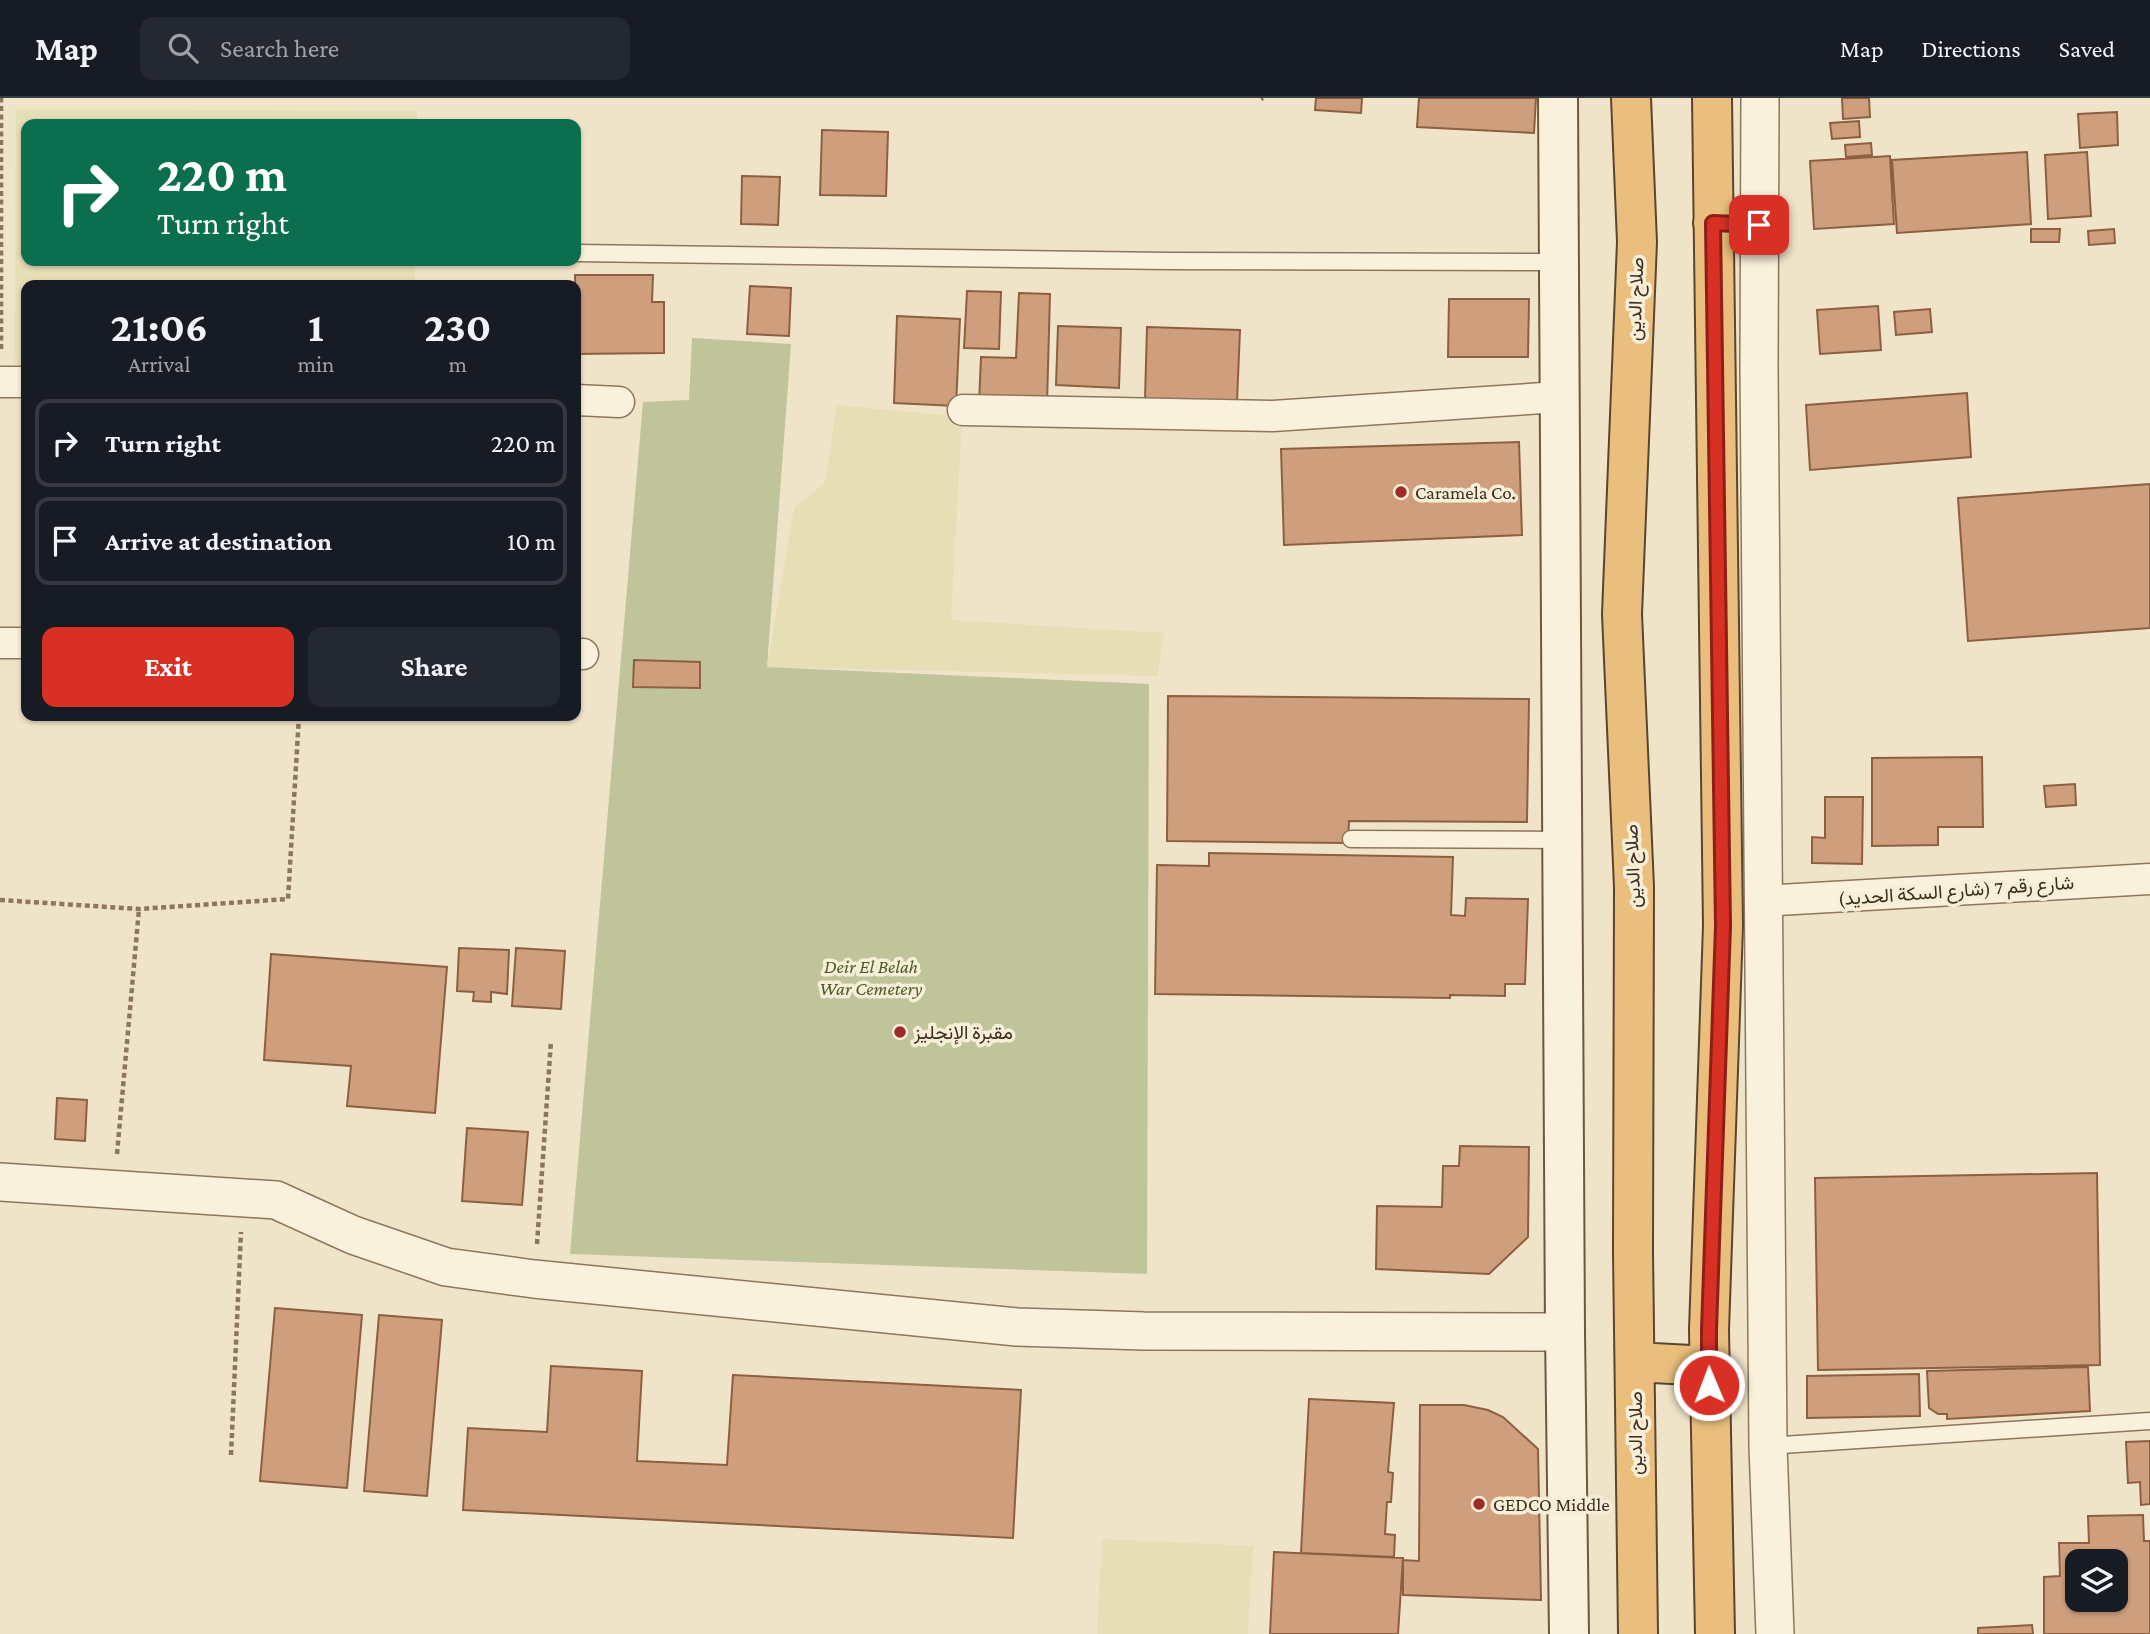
<!DOCTYPE html>
<html lang="en">
<head>
<meta charset="utf-8">
<style>
	body { margin:0; font-family:"Crimson Pro",Vazirmatn,serif; background:#242831; color:#f1f3f6; height:100vh; display:flex; flex-direction:column; font-size:26px; white-space:nowrap }
	* { box-sizing:border-box; margin:0 }
	p { font-size:23px; color:#9ea1a6 }
	.icon { flex:none; width:38px; height:38px; fill:none; stroke:currentColor; stroke-width:2; stroke-linecap:round; stroke-linejoin:round }
	.map { position:relative; flex:1; overflow:hidden }
	.panel { position:absolute; left:21px; top:182px; width:560px; height:441px; display:flex; flex-direction:column; background:#171b24; border-radius:14px; box-shadow:0 2px 5px #0004 }
	.panel>* { flex:none }
	.top-card { position:absolute; left:21px; top:21px; width:560px; height:147px; border-radius:14px; box-shadow:0 2px 5px #0004; background:#0b6e4f; color:#fff; overflow:hidden }
	.controls { position:absolute; left:2065px; top:1451px; display:grid; gap:14px }
	.controls a { display:grid; place-items:center; width:63px; height:63px; border-radius:14px; background:#171b24; box-shadow:0 2px 5px #0004; font-size:35px }
	.pin { position:absolute; display:grid; place-items:center; width:60px; height:60px; color:#fff; margin:-30px; border-radius:14px; box-shadow:0 4px 10px #0006 }
	.me { position:absolute; width:77px; margin:-38px; rotate:359deg; stroke-linejoin:round; filter:drop-shadow(0 0 5px #0008) }
	.turn { display:flex; align-items:center; gap:24px; height:147px; padding:0 21px; font-size:32px }
	.turn .icon { width:91px; height:91px; stroke-width:2.5 }
	.turn b { display:block; font-size:49px; line-height:60px }
	.eta { display:flex; justify-content:space-evenly; align-items:center; height:119px; text-align:center }
	.eta b { font-size:42px; font-weight:700; line-height:49px }
	.cta { display:flex; gap:14px; margin-top:auto; padding:14px 21px }
	.cta a { flex:1; height:80px; border-radius:14px; background:#d93025; color:#fff; font-size:28px; font-weight:700; line-height:80px; text-align:center }
	.cta a+a { background:#242831; color:#f1f3f6 }
	ul { padding:0; list-style:none }
	li { display:flex; align-items:center; gap:21px; height:88px; margin:0 14px 10px; padding:0 7px; border:4px solid #363941; border-radius:14px }
	li div { flex:1 }
	li b { display:block; font-size:26px }
	li em { font-style:normal }
	header { display:flex; align-items:center; gap:42px; box-sizing:border-box; height:98px; padding:0 35px; background:#171b24; border-bottom:2px solid #363941 }
	header strong { font-size:33px }
	nav { display:flex; gap:38px; margin-inline-start:auto; font-size:24px }
	.search { width:490px; height:63px; background:#242831; display:flex; align-items:center; gap:18px; box-sizing:border-box; padding:0 24px; border-radius:14px; color:#9ea1a6; font-size:26px }
	.map>svg:first-child { display:block }
</style>
</head>
<body>
<header>
<strong>Map</strong>
<div class="search"><svg class="icon" aria-label="search" viewBox="0 0 24 24"><circle cx="10" cy="10" r="6"/><path d="M15 15l6 6"/></svg>Search here</div>
<nav><a>Map</a><a>Directions</a><a>Saved</a></nav>
</header>
<div class="map">
<svg width="2150" height="1536" viewBox="0 0 2150 1536">
	<rect width="100%" height="100%" fill="#f0e4c8"/>
	<path fill="#e6deb5" d="M16 11 417 13V26H26V163H415V187H26V270H14Z
		M837 307 962 319 951 522 1164 535 1158 578 767 569 794 410 825 385Z
		M1102 1441 1253 1448 1248 1536H1097Z"/>
	<path fill="#bfc49a" d="M692 240 791 246 767 569 1149 586 1147 1176 570 1156 643 304 689 302Z"/>
	<path fill="#cf9f7d" stroke="#8d5f41" stroke-width="2" fill-rule="evenodd" d="M1316 0H1362L1361 15 1315 12Z
		M1419 0H1536L1534 35 1417 29Z
		M1842 0H1869L1870 19 1843 21Z
		M2117 14 2118 47 2080 50 2078 16Z
		M470 22 528 23V26H470Z
		M1859 23 1860 39 1832 41 1830 25Z
		M822 32 888 34 886 98 820 97Z
		M1871 45 1872 57 1846 59 1845 47Z
		M2027 54 2031 126 1897 135 1892 62Z
		M2087 54 2091 118 2048 121 2045 57Z
		M1890 58 1894 126 1814 131 1810 63Z
		M742 78 780 79 778 127 741 126Z
		M2031 131H2060L2059 144H2031Z
		M2114 131 2115 145 2089 147 2088 133Z
		M575 177H653L652 204H664V255L576 256Z
		M750 188 791 190 789 238 747 236Z
		M967 193 1001 194 999 251 964 250Z
		M1019 195 1050 196 1047 306 979 305 981 259 1016 260Z
		M1449 201H1529L1528 259H1448Z
		M1878 208 1881 252 1820 256 1817 212Z
		M1930 211 1932 234 1896 237 1894 214Z
		M897 218 960 221 956 308 894 305Z
		M1058 228 1121 230 1119 290 1056 287Z
		M1147 229 1240 232 1237 304 1145 301Z
		M1967 295 1971 359 1810 372 1806 307Z
		M1519 344 1522 437 1284 447 1281 351Z
		M2150 386V530L1968 543 1958 400Z
		M634 562 700 564V590L633 589Z
		M1168 598 1529 601 1527 724 1349 723 1348 745 1167 743Z
		M1982 659 1983 729H1938V747L1872 748V660Z
		M2075 686 2076 707 2046 709 2044 688Z
		M1825 699H1863L1862 766 1812 765V739L1825 740Z
		M1209 755 1453 759 1451 817 1465 818 1466 800 1528 801 1525 886H1505V898L1450 897V900L1155 896 1157 767 1209 768Z
		M459 850 509 852 507 896 491 894V904L473 903 474 894 457 893Z
		M516 850 565 853 561 911 512 908Z
		M271 856 447 869 435 1015 347 1008 351 968 264 962Z
		M57 1000 87 1002 85 1043 55 1041Z
		M467 1030 528 1034 522 1107 462 1103Z
		M1460 1048 1529 1049 1528 1139 1489 1176 1376 1171 1377 1108 1442 1109 1443 1068H1459Z
		M2097 1075 2100 1267 1818 1272 1815 1080Z
		M275 1210 362 1217 347 1390 260 1383Z
		M379 1217 442 1222 427 1398 364 1393Z
		M551 1268 642 1273 637 1363 727 1367 733 1277 1021 1292 1013 1440 463 1412 468 1330 547 1334Z
		M2088 1269 2090 1313 1947 1321V1316H1938L1929 1310 1927 1273Z
		M1919 1276 1920 1318 1807 1320V1278Z
		M1309 1301 1394 1305 1388 1374 1393 1375 1391 1404H1387L1385 1436 1395 1437 1394 1459 1301 1455Z
		M1420 1307H1464L1488 1312 1503 1319 1538 1351 1541 1502 1403 1497V1462L1419 1463Z
		M2150 1343V1406L2141 1407 2140 1384 2128 1385 2126 1344Z
		M2143 1417 2144 1443H2150V1536H2044V1479L2060 1478 2059 1445H2089L2088 1418ZM2077 1463H2116V1502H2077Z
		M1274 1454 1403 1460 1398 1536H1270Z
		M2032 1527 2033 1536H1978V1530Z"/>
	<g fill="none" stroke-linecap="round" stroke-linejoin="round">
		<defs>
			<path id="service" d="M576 155 1168 163 1557 164
				M1351 741 1563 742
				M1768 1348 2150 1323"/>
			<path id="minor" d="M0 284H26
				M576 302 619 304
				M963 312 1273 318 1559 299
				M0 545H26
				M576 556H583
				M1762 803 2150 781"/>
			<path id="tertiary" d="M1760 0 1759 269 1768 1348 1775 1536
				M0 1084 276 1102 353 1137 446 1169 534 1181 1017 1229 1144 1233 1565 1234"/>
			<path id="secondary" d="M1558 0 1565 1234 1569 1536"/>
			<path id="trunk" d="M1631 0 1637 144 1622 516 1634 789 1633 1154 1638 1536
				M1712 0 1723 828 1709 1232 1715 1536
				M1713 125 1759 127
				M1635 1264 1709 1268"/>
		</defs>
		<use href="#service" stroke="#8d765c" stroke-width="19"/>
		<use href="#minor" stroke="#8d765c" stroke-width="33"/>
		<use href="#tertiary" stroke="#8d765c" stroke-width="40"/>
		<use href="#secondary" stroke="#6f573f" stroke-width="42"/>
		<use href="#trunk" stroke="#5b4430" stroke-width="42"/>
		<path stroke="#8d765c" stroke-width="4.5" stroke-dasharray="5 3.5" stroke-linecap="butt" d="M1261 1 1263 0
			M1 251V0
			M0 802 139 811 288 801 299 618
			M117 1056 139 811
			M537 1146 551 943
			M231 1357 241 1134"/>
		<use href="#service" stroke="#faf1dc" stroke-width="16"/>
		<use href="#minor" stroke="#faf1dc" stroke-width="30"/>
		<use href="#tertiary" stroke="#faf1dc" stroke-width="37"/>
		<use href="#secondary" stroke="#faf1dc" stroke-width="38"/>
		<use href="#trunk" stroke="#eabe7c" stroke-width="38"/>
	</g>
	<g fill="none" stroke-linecap="round" stroke-linejoin="round">
		<defs>
			<path id="route" d="M1709 1287V1232L1723 828 1713 125 1759 127"/>
		</defs>
		<use href="#route" stroke="#8d1f18" stroke-width="18"/>
		<use href="#route" stroke="#d93025" stroke-width="12"/>
	</g>
	<g fill="#9e2a2b" stroke="#f7eed8" stroke-width="2.5">
		<circle cx="1401" cy="394" r="7"/>
		<circle cx="900" cy="934" r="7"/>
		<circle cx="1479" cy="1406" r="7"/>
	</g>
	<g text-anchor="middle" stroke-width="7" stroke-linejoin="round" paint-order="stroke">
		<g font-size="19" fill="#3d2e20" stroke="#f7eed8">
			<text transform="translate(1635 201) rotate(-88)" y="7">صلاح الدين</text>
			<text transform="translate(1632 768) rotate(-92)" y="7">صلاح الدين</text>
			<text transform="translate(1956 792) rotate(-4)" y="7">شارع رقم 7 (شارع السكة الحديد)</text>
			<text transform="translate(1635 1335) rotate(-90)" y="7">صلاح الدين</text>
		</g>
		<g font-size="19" fill="#3d2e20" stroke="#f7eed8" text-anchor="start">
			<text x="1415" y="401">Caramela Co.</text>
			<text x="914" y="941">مقبرة الإنجليز</text>
			<text x="1493" y="1413">GEDCO Middle</text>
		</g>
		<g font-size="19" font-style="italic" fill="#4d5a26" stroke="#f7eed8">
			<text x="871" y="875">Deir El Belah<tspan x="871" dy="22">War Cemetery</tspan></text>
		</g>
	</g>
</svg>
<div class="controls">
<a><svg class="icon" aria-label="layers" viewBox="0 0 24 24"><path d="M12 4l9 5-9 5-9-5zM3 14l9 5 9-5"/></svg></a>
</div>
<div class="pin" style="left:1759px;top:127px;background:#d93025"><svg class="icon" aria-label="arrive" viewBox="0 0 24 24"><path d="M6 21V4h12l-3 4 3 4H6"/></svg></div>
<svg class="me" style="left:1709px;top:1287px" viewBox="-20 -20 40 40"><circle r="17" fill="#d93025" stroke="#fff" stroke-width="3"/><path d="M0-11L8 9 0 5-8 9z" fill="#fff"/></svg>
<div class="top-card">
<div class="turn"><svg class="icon" aria-label="right" viewBox="0 0 24 24"><path d="M7 20v-9h11M14 6l5 5-5 5"/></svg><div><b>220 m</b>Turn right</div></div>
</div>
<section class="panel">
<div class="eta">
<div><b>21:06</b><p>Arrival</p></div>
<div><b>1</b><p>min</p></div>
<div><b>230</b><p>m</p></div>
</div>
<ul>
<li><svg class="icon" aria-label="right" viewBox="0 0 24 24"><path d="M7 20v-9h11M14 6l5 5-5 5"/></svg><div><b>Turn right</b></div><em>220 m</em></li>
<li><svg class="icon" aria-label="arrive" viewBox="0 0 24 24"><path d="M6 21V4h12l-3 4 3 4H6"/></svg><div><b>Arrive at destination</b></div><em>10 m</em></li>
</ul>
<div class="cta"><a>Exit</a><a>Share</a></div>
</section>
</div>
</body>
</html>
